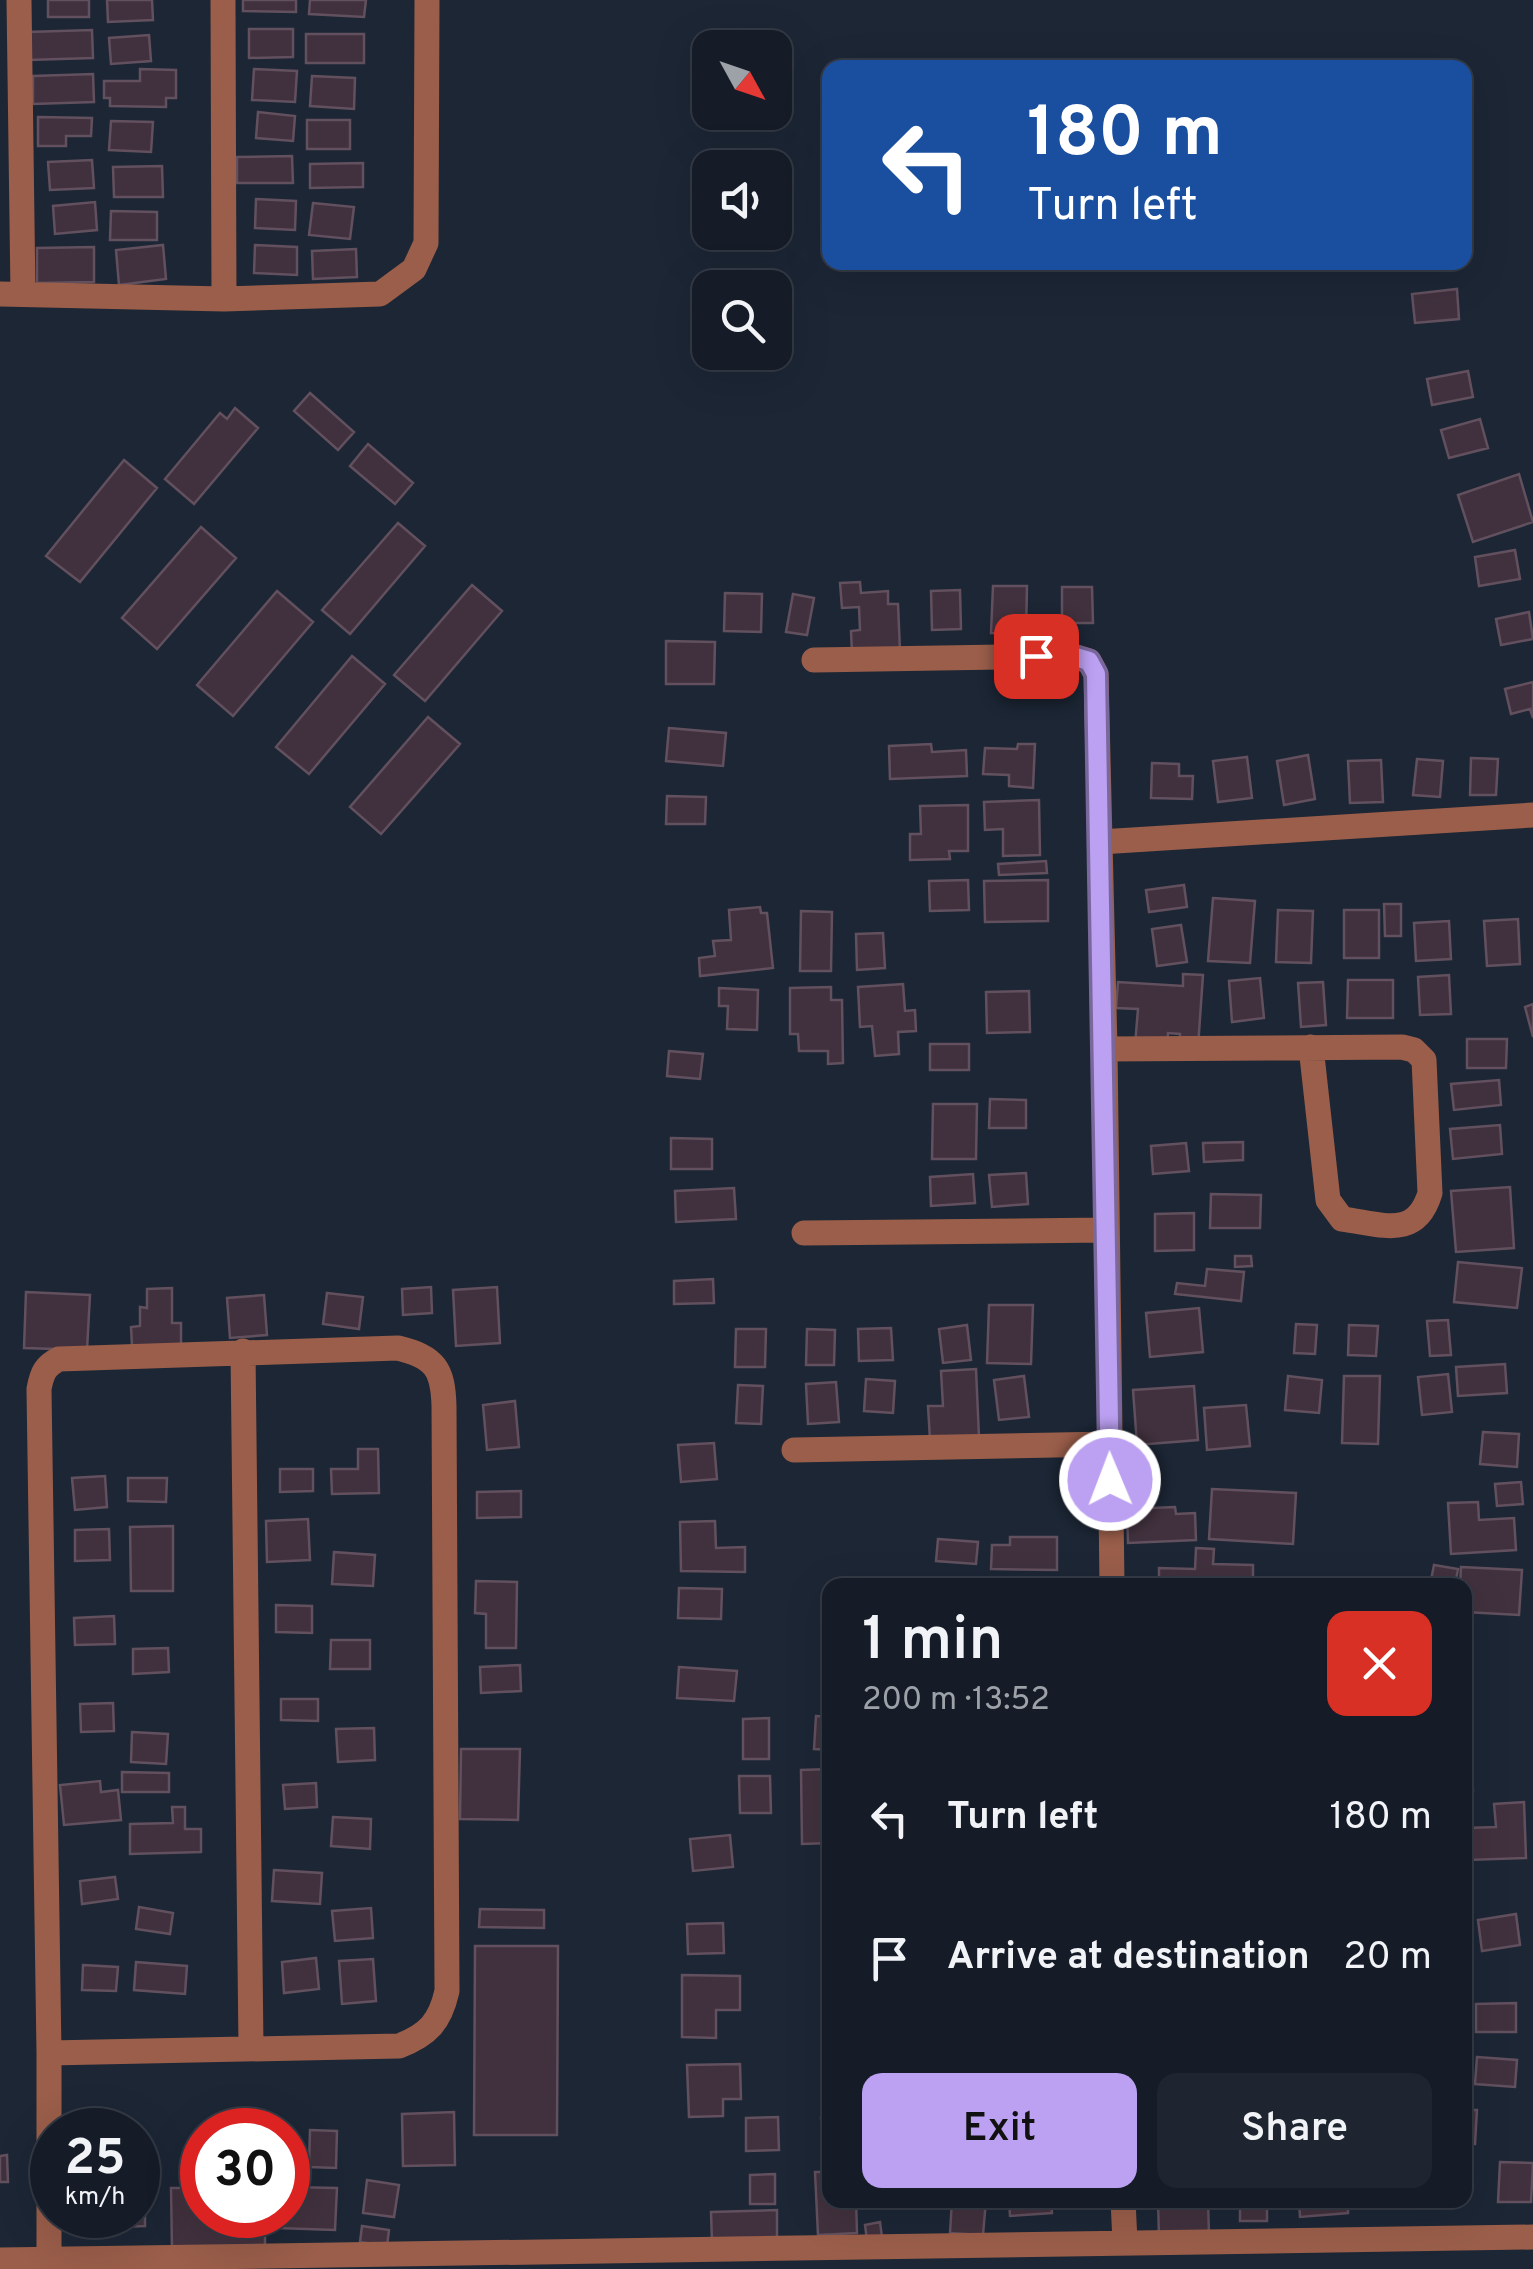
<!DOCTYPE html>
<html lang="en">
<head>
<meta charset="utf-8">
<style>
	body { margin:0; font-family:Overpass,sans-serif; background:#1e2530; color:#f1f3f6; height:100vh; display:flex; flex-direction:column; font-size:38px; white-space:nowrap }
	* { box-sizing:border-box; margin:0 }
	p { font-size:32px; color:#9da1a8 }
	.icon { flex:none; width:55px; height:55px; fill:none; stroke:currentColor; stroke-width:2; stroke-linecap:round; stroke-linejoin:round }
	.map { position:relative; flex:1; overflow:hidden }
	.panel { position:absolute; left:822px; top:1578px; width:650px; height:630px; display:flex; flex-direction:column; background:#151c28; border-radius:20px; box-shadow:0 10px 40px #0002,0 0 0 2px #343a45 }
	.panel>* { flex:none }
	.hud { position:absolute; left:822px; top:60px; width:650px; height:210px; border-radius:20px; box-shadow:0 10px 40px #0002,0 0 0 2px #343a45; background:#1a4fa0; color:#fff; overflow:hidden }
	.needle { width:65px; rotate:130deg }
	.buttons { position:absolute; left:692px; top:30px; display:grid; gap:20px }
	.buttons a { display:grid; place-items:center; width:100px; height:100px; border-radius:20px; background:#151c28; box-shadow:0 10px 40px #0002,0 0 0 2px #343a45; font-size:50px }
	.speed { position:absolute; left:30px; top:2108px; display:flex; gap:20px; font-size:50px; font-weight:700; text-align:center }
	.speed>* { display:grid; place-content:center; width:130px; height:130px; border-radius:50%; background:#151c28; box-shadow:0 10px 40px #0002,0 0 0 2px #343a45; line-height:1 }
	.speed small { font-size:25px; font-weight:400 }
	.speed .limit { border:15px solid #d22; background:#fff; color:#111 }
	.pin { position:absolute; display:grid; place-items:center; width:85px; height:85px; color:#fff; margin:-42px; border-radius:20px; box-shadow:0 5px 15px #0006 }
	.me { position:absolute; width:110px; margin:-55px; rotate:359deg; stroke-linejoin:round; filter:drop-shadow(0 0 8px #0008) }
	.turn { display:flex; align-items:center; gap:35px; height:210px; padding:0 40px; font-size:45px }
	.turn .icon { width:130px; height:130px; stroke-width:2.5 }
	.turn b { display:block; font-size:70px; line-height:85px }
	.round { display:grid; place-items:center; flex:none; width:105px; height:105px; border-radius:20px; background:#1e2530 }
	.head { display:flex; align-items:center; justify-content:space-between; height:170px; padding:0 40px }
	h1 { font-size:60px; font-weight:600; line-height:75px }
	.cta { display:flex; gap:20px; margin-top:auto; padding:20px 40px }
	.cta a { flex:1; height:115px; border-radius:20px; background:#bca0f2; color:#111; font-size:40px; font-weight:600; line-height:115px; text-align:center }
	.cta a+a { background:#1e2530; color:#f1f3f6 }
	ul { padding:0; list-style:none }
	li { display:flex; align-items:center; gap:30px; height:140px; padding:0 40px }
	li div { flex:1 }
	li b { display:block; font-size:38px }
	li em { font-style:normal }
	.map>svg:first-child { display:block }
</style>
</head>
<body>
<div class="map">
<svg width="1533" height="2269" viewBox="0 0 1533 2269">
	<rect width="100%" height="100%" fill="#1c2635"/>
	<path fill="#41313e" stroke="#62505e" stroke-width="2.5" d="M48 0H89V17H48Z
		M107 0H152L153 20 108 22Z
		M243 0H296V12L243 11Z
		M310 0H366L364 17 309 14Z
		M249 29H293V57L249 58Z
		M92 30 93 58 28 60 27 32Z
		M306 34H364V63H306Z
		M149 35 151 61 111 64 109 38Z
		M140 69 176 70V98H166V107L110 106V98H104V81H140Z
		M254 69 297 71 295 102 252 100Z
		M93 74 94 102 33 104V76Z
		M312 76 355 78 354 109 310 106Z
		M258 112 295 116 293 141 256 138Z
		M38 117 92 118 91 136H66V146H38Z
		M307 120H350V149H307Z
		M111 121 153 122 151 152 109 150Z
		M292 156 293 183H237V157Z
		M92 160 94 188 50 190 48 162Z
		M363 163V187L310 188V164Z
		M162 166 163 197H114L113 167Z
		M256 199 296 201 295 230 255 228Z
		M95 202 97 230 55 234 53 206Z
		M313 203 354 207 350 239 309 235Z
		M111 211 157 212V240H110Z
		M163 245 166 279 119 285 116 250Z
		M255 245 297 247V275L254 273Z
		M94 247V282L37 283V248Z
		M356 249 357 277 313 279 312 251Z
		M1457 289 1459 319 1415 323 1412 294Z
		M1468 371 1473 397 1432 405 1427 379Z
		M310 393 354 432 338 450 294 411Z
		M235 408 258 428 194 504 165 479 220 413 227 419Z
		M1480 419 1488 448 1449 458 1441 430Z
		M368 444 413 483 395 504 350 466Z
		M124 460 157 488 80 582 46 556Z
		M1519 474 1533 522 1473 542 1458 495Z
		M398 523 425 546 350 634 322 610Z
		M201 527 236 558 157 649 122 618Z
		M1515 550 1520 579 1479 586 1475 557Z
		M860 582 861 593 888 591V604H898L900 651 852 653 851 631 860 630 859 607 842 608 840 583Z
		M472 585 502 611 425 701 394 675Z
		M993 586H1027L1026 634 991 633Z
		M1062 587H1092L1093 623H1062Z
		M960 590 961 629 932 630 931 591Z
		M277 591 313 622 233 716 197 685Z
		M725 593 762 594 761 632 724 631Z
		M793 594 814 598 807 635 786 632Z
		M1529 612 1533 639 1501 645 1496 619Z
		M666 641 715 642 714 684H666Z
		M352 656 385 684 309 774 276 747Z
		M1533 682V718L1530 709 1511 714 1505 689Z
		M428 717 460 744 381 834 350 807Z
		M669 728 726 733 723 766 666 761Z
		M931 744 932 752 966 750 967 776 890 779 889 746Z
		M1018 744H1035L1033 788 1009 786V775L983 774 985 748 1017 749Z
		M1308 755 1315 799 1284 805 1277 761Z
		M1247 757 1252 798 1218 802 1213 761Z
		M1471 758 1498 759 1496 795H1470Z
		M1417 759 1443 761 1440 797 1413 795Z
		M1381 760 1383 802 1350 803 1348 761Z
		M1152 763 1179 764V776H1193L1192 799 1151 798Z
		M667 796 706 797 705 824H666Z
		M1039 800 1040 855 1003 856V829L985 830 984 802Z
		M968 805V851H949L950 859 910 860V834H921L920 806Z
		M1046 861 1047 873 999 875 998 864Z
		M968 880 969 910 930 911 929 881Z
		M1048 880V921L985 922 984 881Z
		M1184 885 1187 907 1149 912 1146 890Z
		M1213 898 1255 901 1250 963 1208 961Z
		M1384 904H1401V936H1385Z
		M760 907 761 913H767L773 968 700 976 699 958 715 956 713 941 731 940 729 910Z
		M1278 910 1313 911 1311 963 1276 962Z
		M1344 910H1379V958H1344Z
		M801 911 832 912 831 971H800Z
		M1518 919 1520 964 1487 966 1484 921Z
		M1449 921 1451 959 1416 961 1414 923Z
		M1181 925 1187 962 1157 966 1152 929Z
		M883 933 885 968 857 970 856 934Z
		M1183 974 1203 975 1198 1047 1180 1046V1034L1168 1033 1167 1047 1135 1045 1138 1009 1116 1008 1118 982 1183 986Z
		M1449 975 1451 1014 1420 1015 1418 977Z
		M1260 978 1264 1018 1232 1022 1229 981Z
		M1348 980H1393V1018H1347Z
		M1323 982 1326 1025 1301 1027 1298 983Z
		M903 984 905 1011 915 1010 916 1031 898 1032 899 1054 875 1056 872 1026 860 1027 858 987Z
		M831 987V1000H842L843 1063 828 1064V1051H799L798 1034H790V988Z
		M719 988 758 990 757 1030 727 1029 728 1006H719Z
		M1029 991 1030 1032 987 1033 986 992Z
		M1533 1004V1037L1525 1007Z
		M1467 1039H1507L1506 1068H1467Z
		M930 1044H969V1070H930Z
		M669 1051 703 1054 700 1079 667 1076Z
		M1499 1080 1501 1105 1454 1110 1451 1084Z
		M990 1099 1026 1100V1128H989Z
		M933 1104H977L976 1159H932Z
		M1500 1125 1502 1154 1453 1159 1450 1129Z
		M671 1138 712 1139V1169H671Z
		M1243 1142V1160L1204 1162 1203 1143Z
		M1186 1143 1189 1171 1153 1174 1151 1146Z
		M1026 1173 1028 1204 992 1207 989 1175Z
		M973 1174 975 1203 931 1206 930 1177Z
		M1510 1187 1514 1248 1456 1252 1451 1191Z
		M734 1188 736 1219 676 1222 675 1191Z
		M1211 1194 1261 1195 1260 1228H1210Z
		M1194 1213V1250L1155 1251V1214Z
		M1235 1256H1251L1252 1266 1235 1267Z
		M1458 1262 1522 1268 1517 1308 1454 1302Z
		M1207 1269 1244 1272 1241 1301 1175 1294 1177 1283 1205 1286Z
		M713 1279 714 1303 674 1304V1281Z
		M431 1287 432 1313 403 1315 402 1289Z
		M497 1287 500 1343 456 1346 453 1290Z
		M172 1288V1323H181V1346H132L131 1327 140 1326V1307L147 1308V1289Z
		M26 1292 90 1295 87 1350 24 1348Z
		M327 1293 363 1297 359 1329 323 1324Z
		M264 1295 267 1335 230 1338 227 1298Z
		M989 1305H1033L1031 1364 987 1363Z
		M1199 1308 1203 1352 1150 1357 1146 1313Z
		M1448 1320 1451 1355 1430 1356 1427 1321Z
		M1296 1324 1317 1325 1315 1354 1294 1353Z
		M967 1325 971 1360 943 1363 939 1329Z
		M1349 1325 1378 1326 1376 1356 1348 1355Z
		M891 1328 893 1360 859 1361 858 1329Z
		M736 1329H766L765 1367H735Z
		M807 1329 835 1330 834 1365H806Z
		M1505 1364 1507 1393 1458 1396 1456 1367Z
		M976 1369 979 1437 930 1440 928 1406H943L941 1371Z
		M1448 1374 1452 1412 1422 1415 1418 1377Z
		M1024 1376 1029 1417 999 1420 994 1380Z
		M1288 1376 1322 1380 1319 1413 1285 1410Z
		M1344 1376H1380L1378 1444 1342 1443Z
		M866 1379 895 1381 893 1413 864 1411Z
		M836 1382 839 1422 808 1424 806 1384Z
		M738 1385 763 1386 761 1424 736 1423Z
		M1194 1386 1198 1440 1137 1445 1133 1390Z
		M515 1401 519 1447 487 1450 483 1405Z
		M1246 1405 1250 1446 1207 1450 1204 1408Z
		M1483 1432 1519 1434 1517 1467 1480 1464Z
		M714 1443 717 1479 681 1482 678 1445Z
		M358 1449H378L379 1493 332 1494 331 1469H358Z
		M280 1469H313V1491L280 1492Z
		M105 1476 107 1507 75 1510 72 1478Z
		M128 1478H167L166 1502 128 1501Z
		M1521 1482 1523 1504 1497 1506 1495 1484Z
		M1212 1489 1296 1493 1293 1544 1209 1539Z
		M521 1491V1517L477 1518V1492Z
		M1478 1502 1479 1520 1514 1518 1516 1550 1451 1554 1448 1503Z
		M1175 1507 1176 1514 1195 1513 1196 1540 1128 1543 1127 1509Z
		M308 1519 310 1560 267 1562 266 1521Z
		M715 1521 716 1548 745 1547V1572L681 1571 680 1522Z
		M173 1526V1591H131L130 1527Z
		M109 1529 110 1560 75 1561V1530Z
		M1010 1537H1057V1570L991 1569 992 1545H1010Z
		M938 1539 978 1542 976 1564 936 1561Z
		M1196 1548 1214 1549 1213 1564 1253 1565V1585H1159V1568L1195 1569Z
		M334 1552 375 1555 373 1586 332 1584Z
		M1434 1565 1458 1569 1455 1585H1430Z
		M1461 1567 1522 1570 1519 1615 1465 1612V1585H1460Z
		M476 1581 517 1582 516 1648H486V1614L475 1613Z
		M679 1588 722 1589 721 1619 678 1618Z
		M276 1605 312 1606V1633L276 1632Z
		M114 1616 115 1644 75 1645 74 1618Z
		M331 1640H370V1669H330Z
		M168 1648 169 1672 133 1674V1649Z
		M520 1665 521 1691 481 1693 480 1667Z
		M679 1667 737 1671 734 1701 677 1698Z
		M281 1699H318V1721L281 1720Z
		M113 1703 114 1731 81 1732 80 1704Z
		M816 1716 830 1717V1750L814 1749Z
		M769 1718V1759H743V1719Z
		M374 1728 375 1760 338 1762 336 1729Z
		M132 1732 168 1734 166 1764 131 1762Z
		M461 1749H520L518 1820 460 1819Z
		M1472 1767 1473 1791H1465V1768Z
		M830 1769V1843L802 1844 801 1770Z
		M122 1772 169 1773V1792H122Z
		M739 1776H770L771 1813H740Z
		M100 1781 101 1792 118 1790 121 1820 64 1825 60 1785Z
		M316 1783 317 1807 285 1809 283 1785Z
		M1524 1802 1526 1858 1467 1860 1466 1828 1496 1827 1494 1804Z
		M172 1807H185V1829H201V1852L130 1854V1824L173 1823Z
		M333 1817 371 1819 370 1849 331 1846Z
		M730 1835 733 1867 693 1871 690 1839Z
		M274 1870 322 1873 320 1904 272 1901Z
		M115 1877 118 1899 82 1904 80 1881Z
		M139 1907 173 1913 170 1934 136 1929Z
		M371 1908 373 1938 335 1941 332 1911Z
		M480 1909 544 1910V1928L479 1927Z
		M1516 1914 1520 1945 1482 1951 1478 1920Z
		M723 1923 724 1953 688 1954 687 1924Z
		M475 1946H558L557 2135H474Z
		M316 1958 319 1989 284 1993 282 1962Z
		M373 1959 376 2001 342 2004 339 1961Z
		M136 1962 187 1966 185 1994 134 1990Z
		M83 1965 118 1967 116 1991 82 1990Z
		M682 1975 740 1976V2010H716V2038L682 2037Z
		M1516 2003V2032H1476V2004Z
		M1477 2057 1517 2060 1515 2087 1475 2084Z
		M740 2064 741 2099H723V2116L689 2117 687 2065Z
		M1465 2110H1477L1475 2144H1465Z
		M454 2112 455 2165 403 2166 402 2114Z
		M778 2117 779 2150 746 2151V2118Z
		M821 2118H830V2155H824Z
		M310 2130 337 2131 336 2168 309 2167Z
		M138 2134H146L148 2172 138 2173Z
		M7 2155 8 2182H0V2156Z
		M1500 2162 1533 2163 1531 2202H1498Z
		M815 2172H830V2200H856L857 2233 818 2235Z
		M775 2174V2204H750V2175Z
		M367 2180 399 2185 394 2217 363 2213Z
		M138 2187H145V2226L119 2227V2215H138Z
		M288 2187 337 2188 335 2230 277 2228V2215H288Z
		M171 2188H202V2215H237V2224H265V2248L172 2249Z
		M890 2200H916V2205L891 2206Z
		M952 2200H986L983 2235 950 2233Z
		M1009 2200H1051L1052 2213 1010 2216Z
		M1158 2200H1208L1209 2236 1159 2238Z
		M1240 2200H1267V2221H1240Z
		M1299 2200H1348V2213L1300 2217Z
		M777 2210V2240L712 2242 711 2212Z
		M880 2222 882 2237 867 2240 865 2225Z
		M362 2226 389 2230 387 2246 360 2242Z"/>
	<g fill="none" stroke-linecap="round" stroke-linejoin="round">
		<path stroke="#9a5e4a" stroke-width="25" d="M19 0 23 294
			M223 0 224 299
			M0 294 224 299 380 294 414 269 426 243 427 0
			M814 660 1073 656 1089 661 1096 674 1105 1049 1112 1585
			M1100 842 1533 815
			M1105 1049 1402 1047 1414 1050 1424 1060 1430 1193C1416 1240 1382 1224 1342 1219L1328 1200 1311 1047
			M804 1233 1107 1230
			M243 1351 251 2048
			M794 1450 1110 1444
			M1123 2200 1125 2242
			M0 2260 1533 2237
			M49 2260V2053L39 1389C42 1373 45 1366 59 1359L398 1348C435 1357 443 1369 444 1406L447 1991C440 2022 428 2035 399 2046L49 2053"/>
	</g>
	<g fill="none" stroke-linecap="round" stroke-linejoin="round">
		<defs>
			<path id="route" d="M1036 656H1072L1089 661 1096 674 1110 1480"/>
		</defs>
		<use href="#route" stroke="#7a689d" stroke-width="25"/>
		<use href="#route" stroke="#bca0f2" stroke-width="18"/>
	</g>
</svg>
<div class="buttons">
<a><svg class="needle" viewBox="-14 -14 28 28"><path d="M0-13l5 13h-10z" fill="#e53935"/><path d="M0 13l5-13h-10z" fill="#9da1a8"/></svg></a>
<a><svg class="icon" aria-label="sound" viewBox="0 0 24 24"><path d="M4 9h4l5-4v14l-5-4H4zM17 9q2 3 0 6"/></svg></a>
<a><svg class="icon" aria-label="search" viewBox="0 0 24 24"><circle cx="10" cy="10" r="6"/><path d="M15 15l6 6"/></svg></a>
</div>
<div class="speed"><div>25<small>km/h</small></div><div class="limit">30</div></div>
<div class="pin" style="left:1036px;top:656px;background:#d93025"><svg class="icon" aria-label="arrive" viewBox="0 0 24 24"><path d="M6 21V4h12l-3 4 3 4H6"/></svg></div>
<svg class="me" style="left:1110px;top:1480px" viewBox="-20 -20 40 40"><circle r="17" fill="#bca0f2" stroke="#fff" stroke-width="3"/><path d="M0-11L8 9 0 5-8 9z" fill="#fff"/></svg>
<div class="hud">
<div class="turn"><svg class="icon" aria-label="left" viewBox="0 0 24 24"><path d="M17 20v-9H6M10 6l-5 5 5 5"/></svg><div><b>180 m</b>Turn left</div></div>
</div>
<section class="panel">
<div class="head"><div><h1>1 min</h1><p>200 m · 13:52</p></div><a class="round" style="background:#d93025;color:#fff"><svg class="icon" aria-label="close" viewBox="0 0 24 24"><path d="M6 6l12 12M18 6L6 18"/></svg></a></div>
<ul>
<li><svg class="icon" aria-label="left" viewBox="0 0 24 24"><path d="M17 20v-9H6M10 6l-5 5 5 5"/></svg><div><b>Turn left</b></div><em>180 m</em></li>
<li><svg class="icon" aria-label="arrive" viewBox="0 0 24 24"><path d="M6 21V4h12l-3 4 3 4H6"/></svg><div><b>Arrive at destination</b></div><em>20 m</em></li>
</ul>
<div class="cta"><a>Exit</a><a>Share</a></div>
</section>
</div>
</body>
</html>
